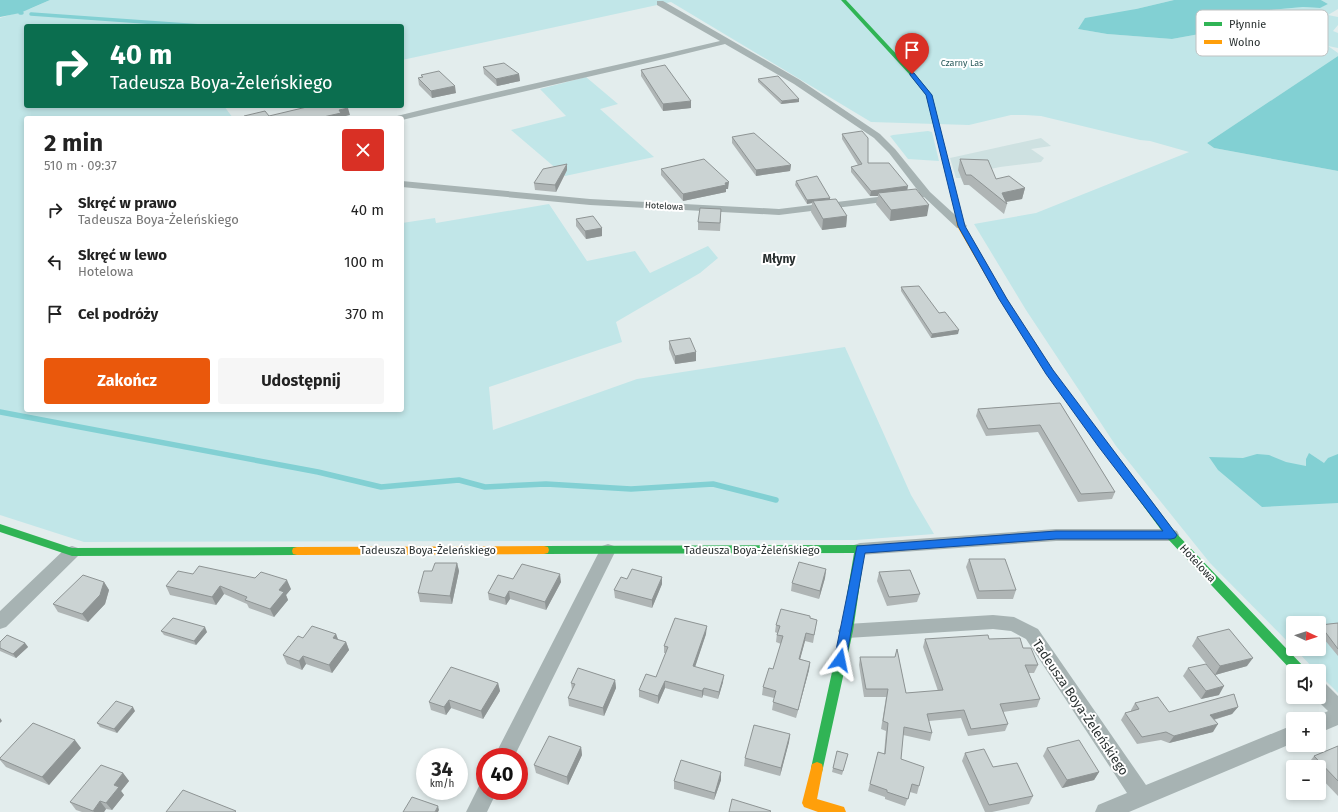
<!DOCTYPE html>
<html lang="pl">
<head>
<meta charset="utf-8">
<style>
	body { margin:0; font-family:"Fira Sans",sans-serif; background:#f6f6f6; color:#222; height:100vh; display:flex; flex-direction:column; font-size:15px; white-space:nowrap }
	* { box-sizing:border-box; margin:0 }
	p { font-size:13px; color:#767676 }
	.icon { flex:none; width:22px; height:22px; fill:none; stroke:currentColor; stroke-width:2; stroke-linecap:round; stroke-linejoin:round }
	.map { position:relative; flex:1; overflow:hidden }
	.panel { position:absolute; left:24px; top:116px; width:380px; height:296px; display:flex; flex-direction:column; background:#fff; border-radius:4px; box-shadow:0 2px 6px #0003 }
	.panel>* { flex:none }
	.banner { position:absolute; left:24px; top:24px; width:380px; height:84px; border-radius:4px; box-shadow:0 2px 6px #0003; background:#0b6e4f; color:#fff; overflow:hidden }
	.needle { width:26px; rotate:93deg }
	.fabs { position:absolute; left:1286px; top:616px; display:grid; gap:8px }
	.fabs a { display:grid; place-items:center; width:40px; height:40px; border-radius:4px; background:#fff; box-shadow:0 2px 6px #0003; font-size:20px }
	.speed { position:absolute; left:416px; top:748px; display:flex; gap:8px; font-size:20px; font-weight:700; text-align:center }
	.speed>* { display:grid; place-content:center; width:52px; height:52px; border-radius:50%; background:#fff; box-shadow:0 2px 6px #0003; line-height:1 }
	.speed small { font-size:10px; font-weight:400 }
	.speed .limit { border:6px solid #d22; background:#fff; color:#111 }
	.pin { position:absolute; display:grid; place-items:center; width:34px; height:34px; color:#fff; margin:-41px -17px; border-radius:50% 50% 50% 0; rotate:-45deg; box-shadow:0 0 4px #0007 }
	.pin .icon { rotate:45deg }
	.me { position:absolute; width:44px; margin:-22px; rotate:12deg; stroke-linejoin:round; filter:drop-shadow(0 0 3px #0008) }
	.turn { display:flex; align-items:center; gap:14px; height:84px; padding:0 20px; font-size:18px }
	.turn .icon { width:52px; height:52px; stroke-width:2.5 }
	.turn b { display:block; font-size:28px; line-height:34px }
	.round { display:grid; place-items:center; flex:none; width:42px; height:42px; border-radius:4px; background:#f6f6f6 }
	.summary { display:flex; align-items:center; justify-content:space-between; height:68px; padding:0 20px }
	h1 { font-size:24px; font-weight:700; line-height:30px }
	.cta { display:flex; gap:8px; margin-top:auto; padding:8px 20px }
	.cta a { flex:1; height:46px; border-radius:4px; background:#ea580c; color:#fff; font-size:16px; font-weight:700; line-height:46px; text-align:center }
	.cta a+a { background:#f6f6f6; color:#222 }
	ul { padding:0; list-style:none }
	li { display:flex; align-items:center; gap:12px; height:52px; padding:0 20px }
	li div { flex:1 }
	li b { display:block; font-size:15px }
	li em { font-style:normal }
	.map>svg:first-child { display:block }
</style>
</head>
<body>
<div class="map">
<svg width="1338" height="812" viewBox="0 0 1338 812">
	<rect width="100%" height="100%" fill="#e3eded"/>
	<path fill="#cee1e1" d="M1041 138 1051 146 1031 149 1044 158 1041 162 1000 167 986 170 983 186 964 185 961 178H956L950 158Z"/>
	<path fill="#c1e6e8" d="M50 0H1174L1136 9 1078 29 1107 34 1172 39 1205 33 1224 32C1231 23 1239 19 1246 12L1303 7 1319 8 1328 4 1321 0H1338V9L1328 15 1338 17V25L1333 31 1338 33V48L1328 46 1338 53V56L1207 143 1214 148 1338 171V693L1319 674V671H1316L1295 649H1319V623H1293V647L1210 563 1116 446 1026 310 974 224 1036 213 1189 152 1150 141 1140 140 1041 116 1025 115H1011L969 125 871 122 671 2 402 60V26H26V106H224L233 118H26V410H402V223L435 218 436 223 549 204 587 261 635 251 650 273 708 246 718 258 700 273 616 322 622 342 489 387 493 430 637 379 845 347 911 495 934 534 856 540 84 542 0 515V18L32 8Z
		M586 77 618 104 600 109 654 157 565 176 511 130 566 116 540 89Z
		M928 131 932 132 939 161 908 159 890 136 893 135Z"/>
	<path fill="#82d0d3" d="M0 0H50L20 13 0 17Z
		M1174 0H1321L1328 4 1320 8 1303 7 1246 12C1239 19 1231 24 1224 32L1205 33 1172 39 1107 34 1078 29 1085 18 1136 9Z
		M1338 56V171L1214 148 1207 143Z
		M1309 453 1324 463 1328 458 1338 454V503L1262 507 1218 470 1209 457 1243 458 1257 454 1269 455 1286 462 1306 466V459Z"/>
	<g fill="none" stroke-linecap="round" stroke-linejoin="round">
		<path stroke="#82d0d3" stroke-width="3.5" d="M20 13H22
			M31 14 201 26"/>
		<path stroke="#82d0d3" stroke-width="5.5" d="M0 412 318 472 381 487 459 480 485 487 546 484 631 489 713 484 776 500"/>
		<path fill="#a7b3b3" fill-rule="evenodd" d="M657 1H663L800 80 880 134 895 149 930 192 965 224 967 226 965 228H957L924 197 779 215 590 205 402 187V181L590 199 779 209 919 192 889 153 874 138 794 84 725 44C618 71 510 94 402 120V118H395L397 116C504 89 612 67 720 41L657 5Z
			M1056 529H1171L1177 531 1179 535 1177 539 1171 541H1056L860 555 854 553 852 549 854 545 860 543Z
			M608 544 614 546 616 550 514 757H494L600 550 602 546Z
			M72 546 78 548 80 552 78 556 6 627 0 629V611L66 548Z
			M993 615 1014 617 1038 629 1146 785 1293 725V743L1129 812H1095L1098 805 1127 793 1026 639 1011 631 993 629 847 638 841 636 838 631 841 626 847 624Z
			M1319 682 1326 684 1338 696V725L1319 733V719H1312L1328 711 1314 697H1319Z
			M485 782V791H497L487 812H466L480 784Z"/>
		<path fill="#30b455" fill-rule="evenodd" d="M841 0H846L914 73 932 95 960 208 959 209H955L954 208 926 95 910 75Z
			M1058 381 1061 382 1175 532 1304 667 1306 671 1293 672 1167 538 1055 386 1054 384 1055 382Z
			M0 524 72 548 297 547 301 548 302 551 301 554 297 555 72 556 0 532Z
			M860 545 864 546 865 549 853 631 823 768 822 772 817 774 812 772 811 768 841 631 854 553 544 554 540 553 539 550 540 547 544 546Z"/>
		<path fill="#ff9f0a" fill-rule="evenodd" d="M957 206 960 208 965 226 1007 299 1062 384 1061 386H1055L999 299 957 226 954 208Z
			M544 546 548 547 549 550 548 553 544 554 297 555 293 554 292 551 293 548 297 547Z
			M817 762 822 764 823 768 817 799 844 807 846 812H818L804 807 802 803 811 768 812 764Z"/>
	</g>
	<path fill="#afb5b5" d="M483 67 519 74 520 81 497 86 484 74Z
		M641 70 691 101V108L663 111 641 76Z
		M421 75 456 93 432 98 419 85 418 78H422Z
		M758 79 799 102 781 104 758 82Z
		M842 134 868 163 907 190 927 216 890 221 876 204 878 196H870L851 172V167L858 165 842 139Z
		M732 137 791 165 790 171 756 176 732 143Z
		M960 159 996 179 1025 188 1022 199 1006 202 1007 204 1004 214 969 185H964L958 170Z
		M661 169 728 189H726V192L683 201 661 175Z
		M567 170 556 192 535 190 534 183Z
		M796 181 830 198V199L847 216 846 227 822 230 811 212 812 203 807 204 795 185Z
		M721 217 720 231 698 230V222Z
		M576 219 602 228V236L586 239 576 226Z
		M901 287 939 313 958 334 931 338 901 291Z
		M669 341 696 352V361L675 364 669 349Z
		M1060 403 1115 492 1112 499 1078 502 1038 432 986 436 976 416 978 409Z
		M969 559 1016 590 1013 599H977L966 567Z
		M457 563 459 571 452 604 420 602 418 593 432 571Z
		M826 569 825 578 819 599 791 591 792 583Z
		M879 572 920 594 917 602 887 606 877 581Z
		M193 574 291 589 286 595 288 600 274 617 249 608 247 604 224 594 216 605 170 595 166 586Z
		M513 579 561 582 546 610 510 599 506 605 489 600 488 593Z
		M627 579 662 584 652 608 615 598 614 590Z
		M104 582 109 590 105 604 88 622 58 612 53 604Z
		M810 618 817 620 813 643 805 641 800 659 810 662 809 670 796 718 772 710 774 698 762 695 763 687 773 669 781 644 776 642 777 633 775 632 776 625Z
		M1338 623V656L1319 633V626L1320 625Z
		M161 631 207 632 196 645 164 635Z
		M336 634 338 640 346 642 349 650 332 673 306 664 302 670 287 664 283 655 303 638Z
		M706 634 695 667 723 682 718 699 703 695 702 698 665 688 658 704 639 697V690L656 677 666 653H664V646Z
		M1197 637 1247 666 1215 675 1192 646Z
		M925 639H989L1023 648 1038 665 1034 673H1028L1040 699 1037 707 1003 712 1008 724 1005 731 968 736 961 718 929 721 932 733 930 741 903 735 901 759 919 786 917 794 910 792 905 806 885 799V797L868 791 878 752 884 754 886 731 881 729 886 697H864L859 665 860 657H895L897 649 906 693 938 691 923 647Z
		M0 642 25 643 28 647 16 658 0 651Z
		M1188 668 1219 695 1201 699 1183 676Z
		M615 680 616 688 604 716 569 706 568 698 572 690 571 683Z
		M498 683 500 691 483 719 451 708 446 715 431 710 429 702Z
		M1135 703 1169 712 1238 707 1232 714 1214 720 1213 732 1169 743 1161 740 1137 744 1121 720 1125 713 1131 711V710Z
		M135 711 117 733 100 727 97 723Z
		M790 734 789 742 780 776 744 766 745 758Z
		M1338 746V796L1319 776V767H1311L1308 764 1314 756Z
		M581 747 582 755 568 785 536 773 534 765Z
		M81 748 49 785 6 767 0 760V758Z
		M1047 748 1099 772 1094 780 1062 788 1043 756Z
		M837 751 848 754 842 775 832 772Z
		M965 753 993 767 1033 796 1029 804 992 812H985L962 761Z
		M123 773 129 781 121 791 124 795 112 810 106 809 104 812H82L76 810 70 802Z
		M721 780 714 800 674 789V781Z"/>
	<path fill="#8e9494" d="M519 74 520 81 497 86 496 79Z
		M455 86 456 93 432 98 431 91Z
		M799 99V102L781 104 782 101Z
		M691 101V108L663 111V104Z
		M348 108 350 115 342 117V118H319L339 110Z
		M567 164V170L556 192 555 185Z
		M791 165 790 171 756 176V170Z
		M729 182 728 189H726V192L683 201V194Z
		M908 186 907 192 878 193V196H870L871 191Z
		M1025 188 1022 199 1005 202 1002 193Z
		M830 198V201H813L812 203 807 204V200Z
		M929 205 927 216 890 221 891 210Z
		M847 216 846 227 822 230 823 219Z
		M602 228V236L586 239 585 231Z
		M959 330 958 334 931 338 932 334Z
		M696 352V361L675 364V356Z
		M457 563 459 571 452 604 450 596Z
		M826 569 825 578 819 599 820 591Z
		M560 574 561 582 546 610 545 602Z
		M662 577V584L652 608V600Z
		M287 580 291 589 286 595 288 600 274 617 270 609 279 590Z
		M104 582 109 590 105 604 88 622 82 614Z
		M220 586 224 594 216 605 212 597Z
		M509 591 510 599 506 605 505 598Z
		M707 626 706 634 693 673V666Z
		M205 627 207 632 196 645 194 641Z
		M806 633 805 641 798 667 799 659Z
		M336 634 339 642 333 638Z
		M346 642 349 650 332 673 329 665Z
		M25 643 28 647 16 658 13 654Z
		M303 656 306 664 302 670 299 661Z
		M1253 658 1247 666 1215 675 1220 666Z
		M810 662 809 670 796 718Z
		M724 675 723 682 718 699 719 692Z
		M615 680 616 688 604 716 603 708Z
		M665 681V688L658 704V696Z
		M498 683 500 691 483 719 481 711Z
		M1224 686 1219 695 1201 699 1206 691Z
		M704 688 703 695 702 698V691Z
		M449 700 451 708 446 715 444 707Z
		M133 707 135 711 117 733 114 729Z
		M1238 707 1232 714 1205 722 1210 715Z
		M0 718 2 721 0 723Z
		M1218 724 1213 732 1169 743 1174 736Z
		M790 734 789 742 780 776 781 768Z
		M75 740 81 748 49 785 42 777Z
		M581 747 582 755 568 785 567 777Z
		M721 772V780L714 800 715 793Z
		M1099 772 1094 780 1062 788 1067 780Z
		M123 773 129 781 121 791 124 795 112 810 106 803 114 785Z
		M100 801 106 809 104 812H94L93 811Z
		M438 806 439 810 438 812H435Z"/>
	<path fill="#cbd3d3" stroke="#8e9494" d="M504 63 519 74 496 79 483 67Z
		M665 65 691 101 663 104 641 70Z
		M439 71 455 86 431 91 418 78 423 77 421 75Z
		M778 76 799 99 782 101 758 79Z
		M311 106H346L348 108 339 110 341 113 319 118H246L244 116 265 111 269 116Z
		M862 131 868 138V163H889L908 186 871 191 851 167 862 164 842 134Z
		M754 133 791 165 756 170 732 137Z
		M704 159 729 182 725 183 726 185 683 194 661 169Z
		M960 159 988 160 996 179 1009 176 1025 188 1002 193 1007 204 971 175H966Z
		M567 164 555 185 534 183 543 169Z
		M817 176 830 198 807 200 796 181Z
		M916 189 929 205 891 210 878 193Z
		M836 199 847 216 823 219 813 201Z
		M700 208 721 209 720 223 698 222Z
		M593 216 602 228 585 231 576 219Z
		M919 286 939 313 945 312 959 330 932 334 901 287Z
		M690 338 696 352 675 356 669 341Z
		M1060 403 1115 492 1081 494 1040 425 988 429 978 409Z
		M969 559H1005L1016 590 979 591Z
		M799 562 826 569 820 591 792 583Z
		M435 563H457L450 596 418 593 424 571H432Z
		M522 564 560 574 545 602 509 591 505 598 488 593 498 575 513 579Z
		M199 566 255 578 261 572 287 580 279 590 284 592 270 609 245 600 247 597 220 586 212 597 166 586 178 571 193 574Z
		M632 569 662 577 652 600 614 590 621 577 627 579Z
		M910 570 920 594 889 597 879 572Z
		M83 575 104 582 100 595 82 614 53 604Z
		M781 609 810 616V618L817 620 814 635 806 633 799 659 810 662 798 710 773 702 776 691 763 687 769 668 773 669 783 636 777 635 780 626 776 625Z
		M173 618 205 627 194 641 161 631Z
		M675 618 707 626 693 666 724 675 719 692 704 688 702 691 665 681 658 696 639 690 646 674 656 677 668 647 664 646Z
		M1338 623V649L1320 625Z
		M312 626 336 634 333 638 346 642 329 665 303 656 299 661 283 655 298 636 303 638Z
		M1229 629 1253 658 1220 666 1197 637Z
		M7 635 25 643 13 654 0 648V642Z
		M988 635 989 639 1020 638 1023 648H1031L1038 665H1025L1040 699 1000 704 1008 724 971 729 964 710 927 714 932 733 904 727 901 759 924 767 919 786 912 784 908 799 887 792V790L870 784 878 752 885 754 888 723 883 721 888 689H866L860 657H895L897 649 906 693 943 690 925 639Z
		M1206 664 1224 686 1206 691 1188 668Z
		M451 667 498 683 481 711 449 700 444 707 429 702Z
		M578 668 615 680 603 708 568 698 575 684 571 683Z
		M1234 694 1238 707 1210 715 1218 724 1174 736 1166 732 1142 737 1125 713 1139 709 1135 703 1158 697 1169 712Z
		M116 701 133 707 114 729 97 723Z
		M33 723 75 740 42 777 0 759V758Z
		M754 725 790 734 781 768 745 758Z
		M549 736 581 747 567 777 534 765Z
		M1079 740 1099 772 1067 780 1047 748Z
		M1338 746V781L1314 756Z
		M984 749 993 767 1017 763 1033 796 989 805 965 753Z
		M837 751 848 754 843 771 833 768Z
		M681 760 721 772 715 793 674 781Z
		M101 765 123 773 114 785 119 787 106 803 100 801 93 811 70 802Z
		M183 790 236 811 235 812H166Z
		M412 797 438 806 435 812H403Z
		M732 799 771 811 770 812H729Z"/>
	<path fill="#1a73e8" stroke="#114b97" d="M910 73H914L932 95 965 226 1007 299 1053 370 1177 535 1175 538 1171 539H1056L865 553 846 660 845 663 840 665 836 663 834 660 857 546 1056 531H1163L1098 446 1046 374 999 299 958 226 926 95 910 75Z"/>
	<g text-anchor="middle" stroke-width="4" stroke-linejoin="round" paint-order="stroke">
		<g font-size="9" fill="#2c5c5d" stroke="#fff">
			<text x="962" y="66">Czarny Las</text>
		</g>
		<g font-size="9" fill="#293030" stroke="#fff">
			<text transform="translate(664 206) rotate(3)" y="3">Hotelowa</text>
		</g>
		<g font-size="11" fill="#293030" stroke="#fff">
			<text x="428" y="554">Tadeusza Boya-Żeleńskiego</text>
			<text x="752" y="554">Tadeusza Boya-Żeleńskiego</text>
			<text transform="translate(1198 563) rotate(47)" y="4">Hotelowa</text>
		</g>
		<g font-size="12" font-weight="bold" fill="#293030" stroke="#fff">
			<text x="779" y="263">Młyny</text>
		</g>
		<g font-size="13" fill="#293030" stroke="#fff">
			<text transform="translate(1081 707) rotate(56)" y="5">Tadeusza Boya-Żeleńskiego</text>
		</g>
	</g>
	<rect x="1196" y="10" width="132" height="46" rx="6" fill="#fff" stroke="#bfc1c1" stroke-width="1"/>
	<rect x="1204" y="22" width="18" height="4" fill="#30b455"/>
	<rect x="1204" y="40" width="18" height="4" fill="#ff9f0a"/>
	<g font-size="11" fill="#293030">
		<text x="1229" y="28">Płynnie</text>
		<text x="1229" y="46">Wolno</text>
	</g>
</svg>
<div class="fabs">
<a><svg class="needle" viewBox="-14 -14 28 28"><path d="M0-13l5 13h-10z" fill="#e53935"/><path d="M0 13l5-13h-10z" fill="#767676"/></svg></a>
<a><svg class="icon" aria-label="sound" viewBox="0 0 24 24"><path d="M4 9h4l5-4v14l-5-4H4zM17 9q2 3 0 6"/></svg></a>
<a>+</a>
<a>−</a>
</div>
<div class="speed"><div>34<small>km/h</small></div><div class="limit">40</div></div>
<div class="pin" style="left:912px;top:74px;background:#d93025"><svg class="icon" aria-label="arrive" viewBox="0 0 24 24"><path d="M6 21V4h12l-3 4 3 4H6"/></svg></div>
<svg class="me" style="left:840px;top:660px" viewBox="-20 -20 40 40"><path d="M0-17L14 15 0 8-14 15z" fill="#1a73e8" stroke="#fff" stroke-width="4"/></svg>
<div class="banner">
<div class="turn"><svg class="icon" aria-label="right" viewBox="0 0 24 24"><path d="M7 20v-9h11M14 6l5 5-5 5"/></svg><div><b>40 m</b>Tadeusza Boya-Żeleńskiego</div></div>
</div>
<section class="panel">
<div class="summary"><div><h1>2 min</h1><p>510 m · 09:37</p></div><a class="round" style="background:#d93025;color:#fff"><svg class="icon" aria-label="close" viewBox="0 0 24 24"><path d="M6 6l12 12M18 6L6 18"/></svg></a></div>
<ul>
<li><svg class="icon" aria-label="right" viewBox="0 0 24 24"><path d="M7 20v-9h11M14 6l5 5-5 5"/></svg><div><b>Skręć w prawo</b><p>Tadeusza Boya-Żeleńskiego</p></div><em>40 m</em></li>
<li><svg class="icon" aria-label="left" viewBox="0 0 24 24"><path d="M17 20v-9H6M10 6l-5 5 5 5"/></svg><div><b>Skręć w lewo</b><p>Hotelowa</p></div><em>100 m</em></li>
<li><svg class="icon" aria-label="arrive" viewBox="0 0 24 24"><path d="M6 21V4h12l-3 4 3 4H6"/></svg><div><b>Cel podróży</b></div><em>370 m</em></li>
</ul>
<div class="cta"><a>Zakończ</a><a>Udostępnij</a></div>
</section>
</div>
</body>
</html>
